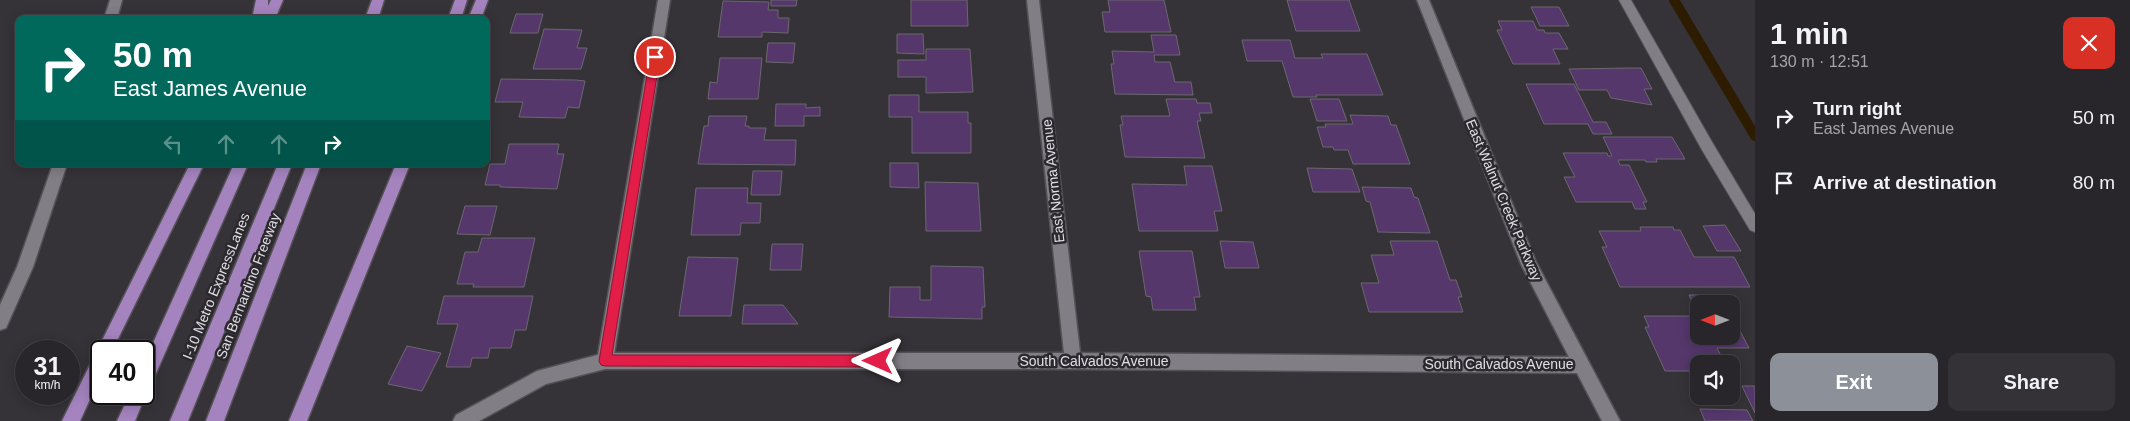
<!DOCTYPE html>
<html lang="en">
<head>
<meta charset="utf-8">
<style>
	body { margin:0; font-family:Helvetica,sans-serif; background:#343236; color:#f1f3f6; height:100vh; display:flex; flex-direction:column; font-size:19px; white-space:nowrap }
	* { box-sizing:border-box; margin:0 }
	p { font-size:16px; color:#a5a5a8 }
	.icon { flex:none; width:28px; height:28px; fill:none; stroke:currentColor; stroke-width:2; stroke-linecap:round; stroke-linejoin:round }
	.map { position:relative; flex:1; overflow:hidden }
	.details { display:flex; flex-direction:column; background:#28262a; width:375px }
	.details>* { flex:none }
	.hud { position:absolute; left:15px; top:15px; width:475px; height:152px; border-radius:10px; box-shadow:0 2px 12px #0003,0 0 0 1px #444347; background:#00695c; color:#fff; overflow:hidden }
	.needle { width:32px; rotate:270deg }
	.tools { position:absolute; left:1690px; top:295px; display:grid; gap:10px }
	.tools a { display:grid; place-items:center; width:50px; height:50px; border-radius:10px; background:#28262a; box-shadow:0 2px 12px #0003,0 0 0 1px #444347; font-size:25px }
	.speed { position:absolute; left:15px; top:340px; display:flex; gap:10px; font-size:25px; font-weight:700; text-align:center }
	.speed>* { display:grid; place-content:center; width:65px; height:65px; border-radius:50%; background:#28262a; box-shadow:0 2px 12px #0003,0 0 0 1px #444347; line-height:1 }
	.speed small { font-size:12px; font-weight:400 }
	.speed .limit { border:2px solid #111; border-radius:8px; background:#fff; color:#111 }
	.pin { position:absolute; display:grid; place-items:center; width:42px; height:42px; color:#fff; margin:-21px; border:2px solid #fff; border-radius:50%; box-shadow:0 1px 5px #0007 }
	.me { position:absolute; width:55px; margin:-28px; rotate:270deg; stroke-linejoin:round; filter:drop-shadow(0 0 4px #0008) }
	.turn { display:flex; align-items:center; gap:18px; height:105px; padding:0 15px; font-size:22px }
	.turn .icon { width:65px; height:65px; stroke-width:2.5 }
	.turn b { display:block; font-size:35px; line-height:42px }
	.lanes { display:flex; align-items:center; height:48px; padding:0 15px; background:#0003; justify-content:center; gap:25px; direction:ltr }
	.lanes .off { opacity:.35 }
	.round { display:grid; place-items:center; flex:none; width:52px; height:52px; border-radius:10px; background:#343236 }
	.summary { display:flex; align-items:center; justify-content:space-between; height:85px; padding:0 15px }
	h1 { font-size:30px; font-weight:700; line-height:38px }
	.cta { display:flex; gap:10px; margin-top:auto; padding:10px 15px }
	.cta a { flex:1; height:58px; border-radius:10px; background:#8c9099; color:#fff; font-size:20px; font-weight:700; line-height:58px; text-align:center }
	.cta a+a { background:#343236; color:#f1f3f6 }
	ul { padding:0; list-style:none }
	li { display:flex; align-items:center; gap:15px; height:65px; padding:0 15px }
	li div { flex:1 }
	li b { display:block; font-size:19px }
	li em { font-style:normal }
	main { display:flex; flex:1; min-height:0 }
	.map>svg:first-child { display:block }
</style>
</head>
<body>
<main>
<div class="map">
<svg width="1755" height="421" viewBox="0 0 1755 421">
	<rect width="100%" height="100%" fill="#353238"/>
	<g fill="none" stroke-linecap="round" stroke-linejoin="round">
		<path stroke="#2d1c00" stroke-width="10" d="M1674 0 1755 136"/>
	</g>
	<path fill="#55376c" stroke="#6b686e" d="M771 0H797L796 6H771Z
		M911 0H967L968 26H911Z
		M1108 0H1164L1171 32H1105L1102 12H1110Z
		M1287 0H1349L1360 31H1296Z
		M723 1 769 2 768 10H778V18H789L788 33 762 32V37H718Z
		M1531 7H1559L1569 26H1540Z
		M516 14H543L538 33H510Z
		M1498 21H1533L1537 30H1544L1545 33H1559L1568 49H1553L1560 64H1513L1497 30H1502Z
		M544 29 582 30 577 48H587L581 69H533Z
		M897 34H923L924 54 897 53Z
		M1151 35H1176L1180 55H1154L1155 62H1170L1175 82H1191L1193 95 1115 94 1111 64H1114L1112 51 1154 52Z
		M1242 40H1290L1295 58H1323L1321 54H1367L1383 95H1316L1317 97H1293L1282 61H1247Z
		M768 43H795L793 63 766 62Z
		M926 49H970L973 92 926 93V77H898V60H926Z
		M720 58H762L758 99H708L710 82 717 83Z
		M1632 68H1641L1652 89H1644L1652 105 1611 98 1607 90H1579L1569 69Z
		M501 79 576 80 585 81 579 108 568 107 565 118 519 117 523 102H495Z
		M1526 84H1574L1593 122H1606L1612 134H1593L1588 124H1544Z
		M889 95H919V112H968V123H971V153H912V117H889Z
		M1166 99H1196L1197 103H1210L1212 113H1199L1201 121H1197L1205 158 1125 157 1120 125H1123L1121 116H1170Z
		M1310 99H1339L1347 121H1317Z
		M776 104H806V108L820 107V116H804V126H775Z
		M1350 115 1388 116 1391 125H1396L1410 164H1353L1348 150H1334L1333 147H1323L1317 127H1326L1325 124H1353Z
		M709 116H747L745 126H749V128H766L764 140H796L795 165 698 164 704 126H708Z
		M1603 137H1672L1685 159H1656L1657 162H1646L1645 160H1618L1620 165H1629L1647 202H1643L1646 209H1635L1632 202H1576L1564 177H1575L1563 153H1607L1608 156H1612Z
		M509 144H559L557 154H564L557 189 500 187V185H485L490 164H505Z
		M890 163H918L919 188 890 187Z
		M1184 166H1212L1222 211H1214L1218 231H1139L1132 184 1187 185Z
		M1307 168 1352 169 1360 192H1313Z
		M753 171H782L780 195H751Z
		M925 182 978 183 981 231H926Z
		M1362 187 1411 188 1414 197 1418 198 1430 233 1378 232 1370 202 1366 201Z
		M696 188H748L747 203H761L760 223H741L740 235H691Z
		M465 206H497L490 235 457 234Z
		M1725 225 1741 251H1717L1703 226Z
		M1640 227H1673L1674 230H1680L1694 257H1734L1750 287H1620L1602 247H1607L1599 231H1641Z
		M482 238H535L524 287H473L474 284H457L465 252H478Z
		M1220 241 1253 242 1259 268H1225Z
		M1390 241H1437L1450 280H1456L1462 297H1458L1463 312H1369L1361 283H1379L1371 255H1394Z
		M772 244H803L801 270H770Z
		M1139 251H1192L1200 297H1194L1196 310H1153L1151 297 1146 296Z
		M688 257 738 258 731 316H679Z
		M931 266 983 267 985 307H982V319L889 317 890 287H920V300H931Z
		M1689 295H1721L1726 304H1699V314Z
		M444 296H533L526 330H515L511 348H490L488 358H472L470 367H446L458 324H437Z
		M744 305H783L798 324H742Z
		M1731 314 1749 348H1717L1725 364H1699V371H1665L1645 327H1649L1644 316H1699V336H1731Z
		M407 346 441 353 422 391 388 384Z
		M1742 386H1755V413Z
		M1700 409 1747 410 1753 421H1705Z"/>
	<g fill="none" stroke-linecap="round" stroke-linejoin="round">
		<defs>
			<path id="lane" d="M1619 0H1631L1712 142 1755 214V232L1750 230 1702 150Z"/>
			<path id="street" d="M658 0H670L613 361 611 366 605 369 599 366 597 361Z
				M1417 0H1429L1536 262 1620 421H1602L1577 373 1073 369 1067 366 1065 361 1067 356 1073 353 1569 357 1521 264Z"/>
			<path id="secondary" d="M110 0H122L117 19H104Z
				M1027 0H1039L1081 361 1079 366 1073 369H605L546 384 479 421H453L456 415 537 371 605 353H1064Z
				M53 164H67L33 267 6 328 0 330V305L17 267Z"/>
			<path id="highway" d="M256 0H268V6L271 0H283L275 19H252Z
				M372 0H384L378 19H365Z
				M455 0H467L461 19H448Z
				M476 0H488L481 19H468Z
				M190 164H204L112 351H101V375L80 421H62Z
				M234 164H248L150 387 144 389 146 394 135 421H117L130 394H144V363Z
				M278 164H292L188 421H170Z
				M307 164H321L224 421H206Z
				M396 164H410L307 421H289Z"/>
		</defs>
		<use href="#lane" stroke="#545156" stroke-width="2"/>
		<use href="#street" stroke="#545156" stroke-width="3"/>
		<use href="#secondary" stroke="#545156" stroke-width="3"/>
		<use href="#highway" stroke="#545156" stroke-width="3"/>
		<use href="#lane" fill="#817e85" fill-rule="evenodd"/>
		<use href="#street" fill="#817e85" fill-rule="evenodd"/>
		<use href="#secondary" fill="#817e85" fill-rule="evenodd"/>
		<use href="#highway" fill="#a483be" fill-rule="evenodd"/>
	</g>
	<path fill="#e11d48" stroke="#92132f" d="M655 53 660 57 612 355H878L882 357 884 361 882 365 878 367 605 366 601 365 599 361 650 57Z"/>
	<g text-anchor="middle" stroke-width="5" stroke-linejoin="round" paint-order="stroke">
		<g font-size="14" fill="#e0dee2" stroke="#2b282e">
			<text transform="translate(1053 181) rotate(-96)" y="5">East Norma Avenue</text>
			<text transform="translate(1504 200) rotate(67)" y="5">East Walnut Creek Parkway</text>
			<text transform="translate(216 286) rotate(-68)" y="5">I-10 Metro ExpressLanes</text>
			<text transform="translate(248 286) rotate(-69)" y="5">San Bernardino Freeway</text>
			<text x="1094" y="366">South Calvados Avenue</text>
			<text x="1499" y="369">South Calvados Avenue</text>
		</g>
	</g>
</svg>
<div class="tools">
<a><svg class="needle" viewBox="-14 -14 28 28"><path d="M0-13l5 13h-10z" fill="#e53935"/><path d="M0 13l5-13h-10z" fill="#a5a5a8"/></svg></a>
<a><svg class="icon" aria-label="sound" viewBox="0 0 24 24"><path d="M4 9h4l5-4v14l-5-4H4zM17 9q2 3 0 6"/></svg></a>
</div>
<div class="speed"><div>31<small>km/h</small></div><div class="limit">40</div></div>
<div class="pin" style="left:655px;top:57px;background:#d93025"><svg class="icon" aria-label="arrive" viewBox="0 0 24 24"><path d="M6 21V4h12l-3 4 3 4H6"/></svg></div>
<svg class="me" style="left:878px;top:361px" viewBox="-20 -20 40 40"><path d="M0-17L14 15 0 8-14 15z" fill="#e11d48" stroke="#fff" stroke-width="4"/></svg>
<div class="hud">
<div class="turn"><svg class="icon" aria-label="right" viewBox="0 0 24 24"><path d="M7 20v-9h11M14 6l5 5-5 5"/></svg><div><b>50 m</b>East James Avenue</div></div>
<div class="lanes"><svg class="icon off" aria-label="left" viewBox="0 0 24 24"><path d="M17 20v-9H6M10 6l-5 5 5 5"/></svg><svg class="icon off" aria-label="ahead" viewBox="0 0 24 24"><path d="M12 20V5M6 11l6-6 6 6"/></svg><svg class="icon off" aria-label="ahead" viewBox="0 0 24 24"><path d="M12 20V5M6 11l6-6 6 6"/></svg><svg class="icon" aria-label="right" viewBox="0 0 24 24"><path d="M7 20v-9h11M14 6l5 5-5 5"/></svg></div>
</div>
</div>
<section class="details">
<div class="summary"><div><h1>1 min</h1><p>130 m · 12:51</p></div><a class="round" style="background:#d93025;color:#fff"><svg class="icon" aria-label="close" viewBox="0 0 24 24"><path d="M6 6l12 12M18 6L6 18"/></svg></a></div>
<ul>
<li><svg class="icon" aria-label="right" viewBox="0 0 24 24"><path d="M7 20v-9h11M14 6l5 5-5 5"/></svg><div><b>Turn right</b><p>East James Avenue</p></div><em>50 m</em></li>
<li><svg class="icon" aria-label="arrive" viewBox="0 0 24 24"><path d="M6 21V4h12l-3 4 3 4H6"/></svg><div><b>Arrive at destination</b></div><em>80 m</em></li>
</ul>
<div class="cta"><a>Exit</a><a>Share</a></div>
</section>
</main>
</body>
</html>
